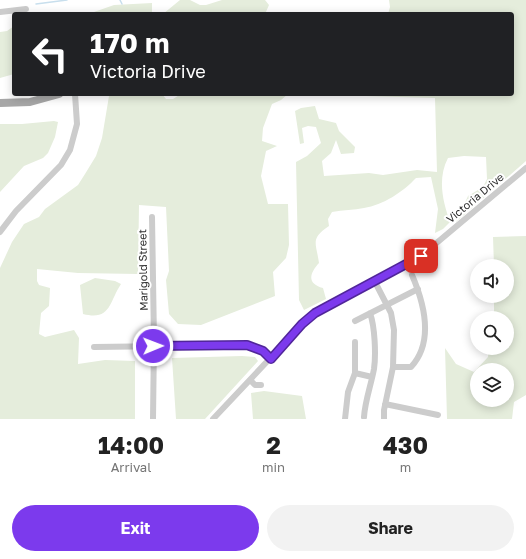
<!DOCTYPE html>
<html lang="en">
<head>
<meta charset="utf-8">
<style>
	body { margin:0; font-family:"Golos Text",sans-serif; background:#f2f2f2; color:#222; height:100vh; display:flex; flex-direction:column; font-size:15px; white-space:nowrap }
	* { box-sizing:border-box; margin:0 }
	p { font-size:13px; color:#767676 }
	.icon { flex:none; width:22px; height:22px; fill:none; stroke:currentColor; stroke-width:2; stroke-linecap:round; stroke-linejoin:round }
	.map { position:relative; height:419px; overflow:hidden }
	.side { display:flex; flex-direction:column; background:#fff; flex:1 }
	.side>* { flex:none }
	.hud { position:absolute; left:12px; top:12px; width:502px; height:84px; border-radius:4px; box-shadow:0 2px 10px #0003; background:#202124; color:#fff; overflow:hidden }
	.controls { position:absolute; left:470px; top:259px; display:grid; gap:8px }
	.controls a { display:grid; place-items:center; width:44px; height:44px; border-radius:50%; background:#fff; box-shadow:0 2px 10px #0003; font-size:20px }
	.pin { position:absolute; display:grid; place-items:center; width:34px; height:34px; color:#fff; margin:-17px; border-radius:8px; box-shadow:0 2px 6px #0006 }
	.me { position:absolute; width:44px; margin:-22px; rotate:89deg; stroke-linejoin:round; filter:drop-shadow(0 0 3px #0008) }
	.turn { display:flex; align-items:center; gap:14px; height:84px; padding:0 12px; font-size:18px }
	.turn .icon { width:52px; height:52px; stroke-width:2.5 }
	.turn b { display:block; font-size:28px; line-height:34px }
	.eta { display:flex; justify-content:space-evenly; align-items:center; height:68px; text-align:center }
	.eta b { font-size:24px; font-weight:700; line-height:28px }
	.action { display:flex; gap:8px; margin-top:auto; padding:8px 12px }
	.action a { flex:1; height:46px; border-radius:24px; background:#7c3aed; color:#fff; font-size:16px; font-weight:700; line-height:46px; text-align:center }
	.action a+a { background:#f2f2f2; color:#222 }
	.map>svg:first-child { display:block }
</style>
</head>
<body>
<div class="map">
<svg width="526" height="419" viewBox="0 0 526 419">
	<rect width="100%" height="100%" fill="#fff"/>
	<path fill="#e5eddc" fill-rule="evenodd" d="M180 0H190L200 5H206L222 0H265L269 5 265 14H163Z
		M389 0H526V161L456 222 468 196 483 187 487 179 486 157 464 156 448 158C437 179 443 202 450 222L443 229 435 233 438 209 431 177 416 178C403 192 383 205 364 208 354 210 343 210 332 212L328 219 329 226C310 239 316 242 319 263 310 273 306 283 323 288L326 299 304 310 299 300 296 162 307 156 321 143 316 127 308 126 302 128 304 143 300 144 295 111 301 108 315 106 319 119 336 123 339 131 355 147 354 153 341 154 336 140 331 153 322 161 324 176 369 173 383 175 417 170 437 172 435 98 296 94H512V14H388L390 7Z
		M152 3V14H93L94 12 114 5Z
		M14 26V74L0 78V32L7 31Z
		M115 94H162L166 99H173L181 94H288L281 100 272 104 263 128 262 141 277 146 266 151 261 176 268 204H288L289 245 286 258 273 272 275 296 201 325 178 324 169 314 166 280 169 271 166 207 139 205 138 274 78 273 37 269V281L39 285 50 288 49 306 41 313 39 334 45 337 74 330 79 338 78 364 105 360 135 361V419H0V268L12 242 24 224 39 217 45 209 78 185 85 174 96 156 102 138 109 96Z
		M54 121 58 122 55 137 48 153 43 158 24 166 0 192V124H22Z
		M526 236V395L514 402 512 419H447L445 348 456 364 474 372 488 357 489 348H507V318H494V296H507V266H494L493 237ZM477 370H507V400H477Z
		M95 278 115 281 121 284C109 302 111 321 83 314L80 285Z
		M242 356 255 357 258 361 205 419H176L172 358Z
		M264 391 302 396 306 419H253L251 393Z"/>
	<g fill="none" stroke-linecap="round" stroke-linejoin="round">
		<path stroke="#c8dfed" stroke-width="1.5" d="M120 0 122 4
			M36 4 67 0"/>
		<path stroke="#ccc" stroke-width="6" d="M0 12 26 9
			M152 217 154 340 153 419
			M0 232 16 211 61 165 70 150 77 124 75 94
			M375 282 391 313 394 330 393 367 384 410V419
			M355 321 418 289
			M94 347 247 345 263 351 271 359
			M393 367H411C435 341 424 303 412 275
			M355 373 372 377
			M250 380 255 385H261
			M385 404 438 415
			M364 417C365 401 371 385 374 369 376 355 375 327 370 313
			M213 419 307 319 324 308 421 256 526 168
			M345 419 348 392 355 373V342"/>
		<path stroke="#a7a7a7" stroke-width="8" d="M0 103 30 102 59 94"/>
	</g>
	<g fill="none" stroke-linecap="round" stroke-linejoin="round">
		<defs>
			<path id="route" d="M153 346 247 345 263 351 271 359 302 324 315 313 421 256"/>
		</defs>
		<use href="#route" stroke="#51269a" stroke-width="10"/>
		<use href="#route" stroke="#7c3aed" stroke-width="7"/>
	</g>
	<g text-anchor="middle" stroke-width="4" stroke-linejoin="round" paint-order="stroke">
		<g font-size="11" fill="#2f2f2f" stroke="#fff">
			<text transform="translate(475 198) rotate(-40)" y="4">Victoria Drive</text>
			<text transform="translate(143 270) rotate(-91)" y="4">Marigold Street</text>
		</g>
	</g>
</svg>
<div class="controls">
<a><svg class="icon" aria-label="sound" viewBox="0 0 24 24"><path d="M4 9h4l5-4v14l-5-4H4zM17 9q2 3 0 6"/></svg></a>
<a><svg class="icon" aria-label="search" viewBox="0 0 24 24"><circle cx="10" cy="10" r="6"/><path d="M15 15l6 6"/></svg></a>
<a><svg class="icon" aria-label="layers" viewBox="0 0 24 24"><path d="M12 4l9 5-9 5-9-5zM3 14l9 5 9-5"/></svg></a>
</div>
<div class="pin" style="left:421px;top:256px;background:#d93025"><svg class="icon" aria-label="arrive" viewBox="0 0 24 24"><path d="M6 21V4h12l-3 4 3 4H6"/></svg></div>
<svg class="me" style="left:153px;top:346px" viewBox="-20 -20 40 40"><circle r="17" fill="#7c3aed" stroke="#fff" stroke-width="3"/><path d="M0-11L8 9 0 5-8 9z" fill="#fff"/></svg>
<div class="hud">
<div class="turn"><svg class="icon" aria-label="left" viewBox="0 0 24 24"><path d="M17 20v-9H6M10 6l-5 5 5 5"/></svg><div><b>170 m</b>Victoria Drive</div></div>
</div>
</div>
<section class="side">
<div class="eta">
<div><b>14:00</b><p>Arrival</p></div>
<div><b>2</b><p>min</p></div>
<div><b>430</b><p>m</p></div>
</div>
<div class="action"><a>Exit</a><a>Share</a></div>
</section>
</body>
</html>
